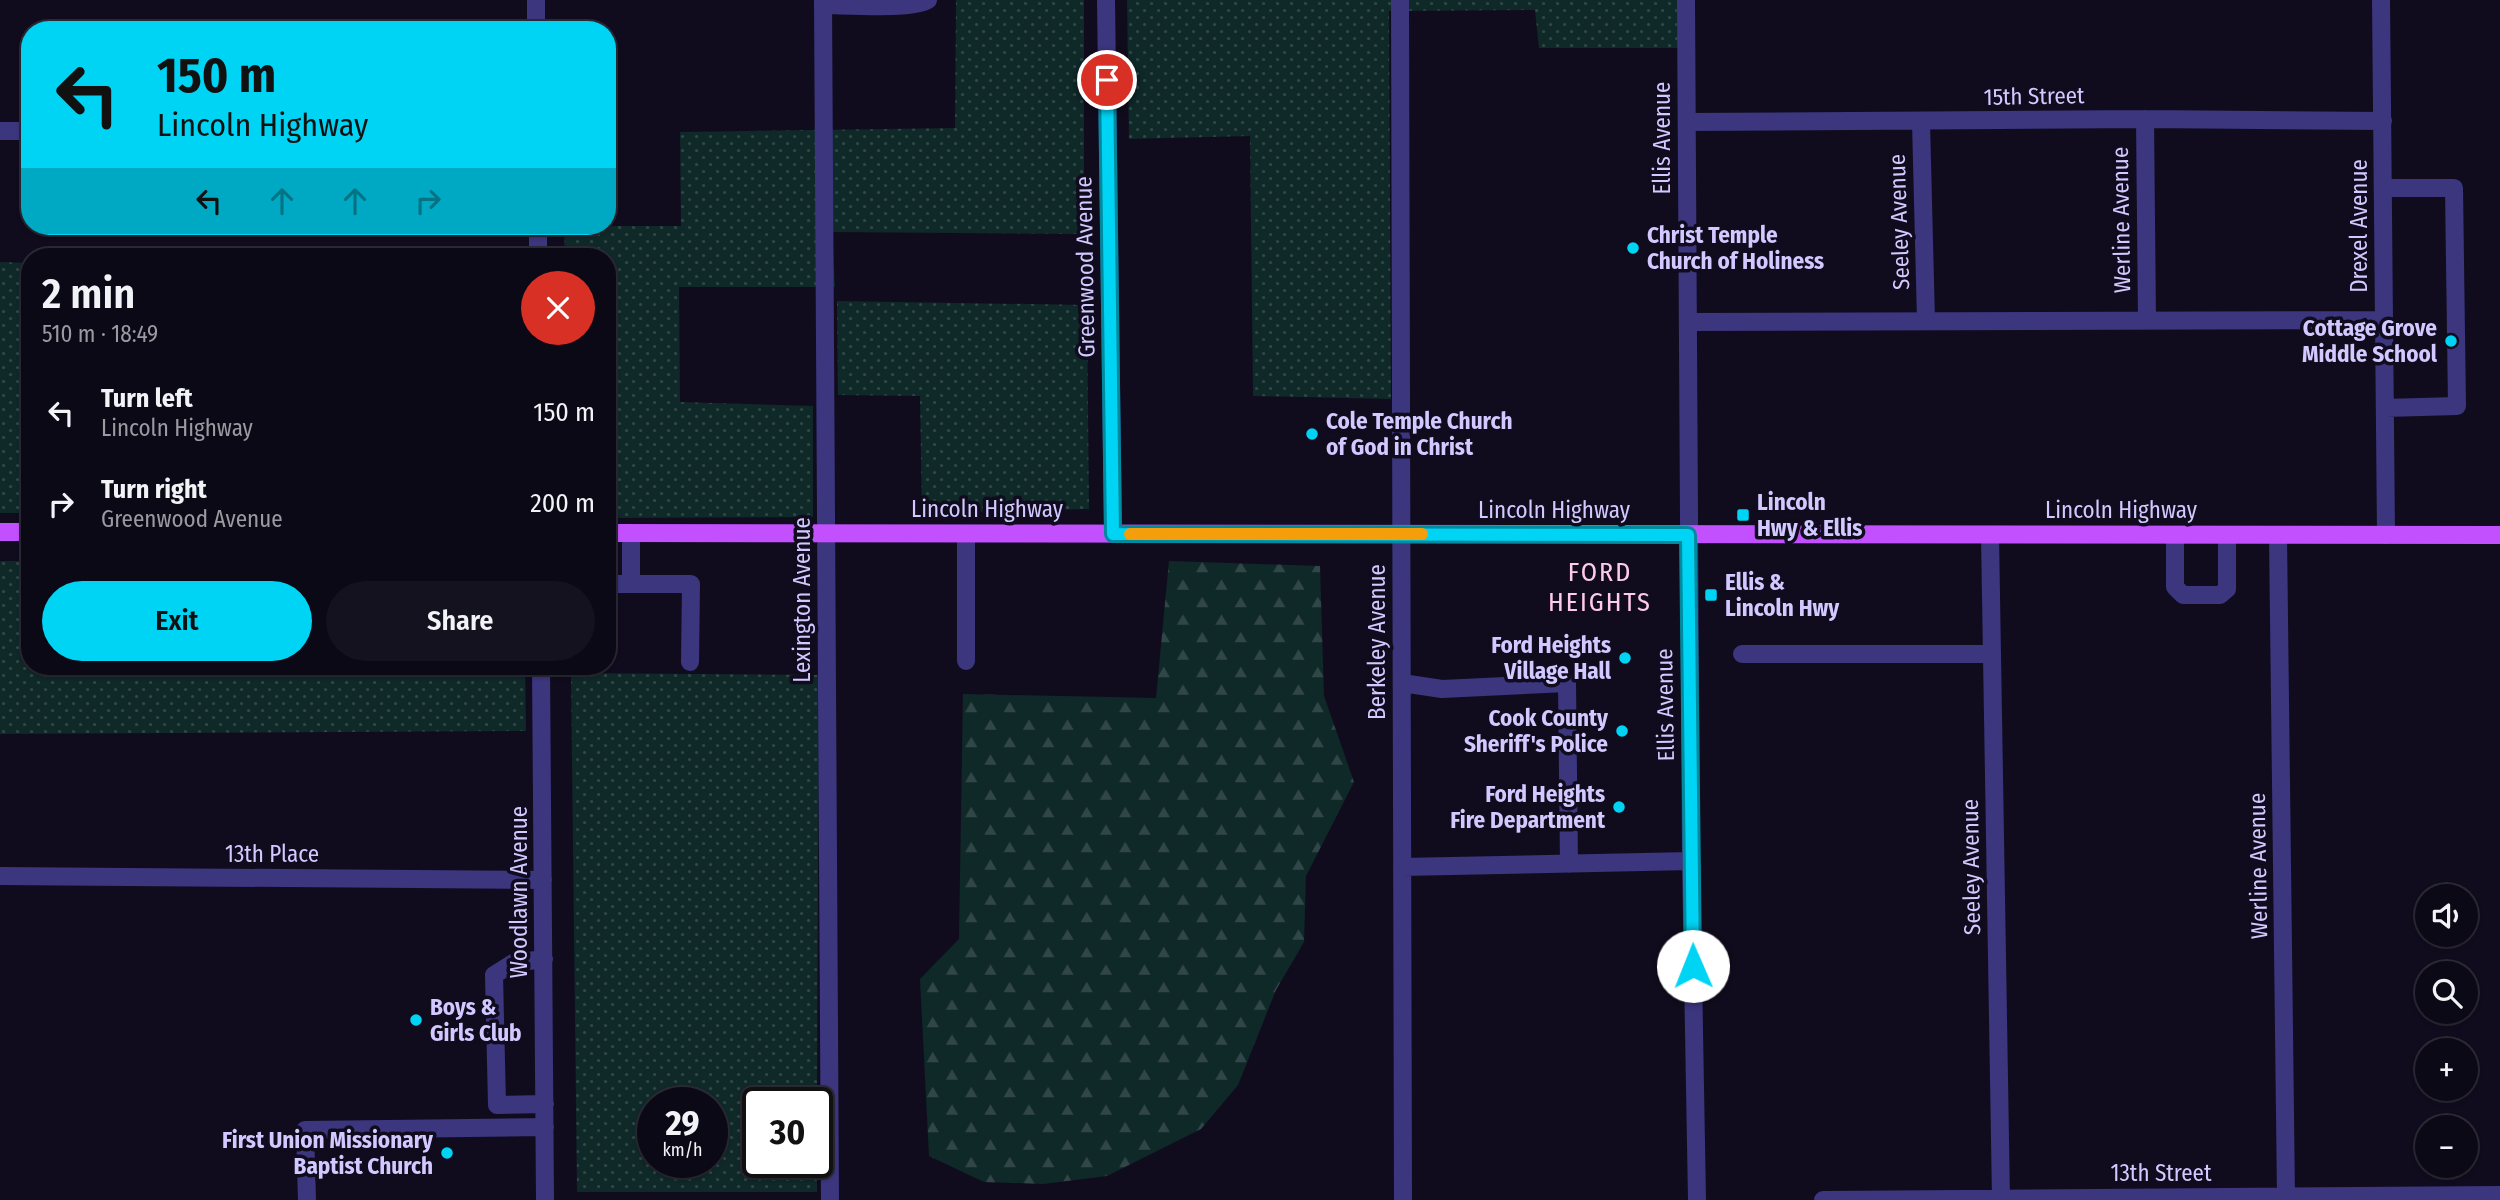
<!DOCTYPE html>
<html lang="en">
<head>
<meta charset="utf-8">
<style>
	body { margin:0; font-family:"Fira Sans Condensed",sans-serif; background:#15121f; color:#f1f3f6; height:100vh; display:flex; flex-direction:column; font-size:26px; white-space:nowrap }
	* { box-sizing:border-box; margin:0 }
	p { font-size:23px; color:#9a9aa1 }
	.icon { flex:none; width:38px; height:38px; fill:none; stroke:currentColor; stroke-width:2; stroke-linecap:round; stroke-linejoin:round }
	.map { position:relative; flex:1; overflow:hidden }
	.drawer { position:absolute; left:21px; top:248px; width:595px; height:427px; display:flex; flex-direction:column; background:#0c0916; border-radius:28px; box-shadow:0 2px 5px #0004,0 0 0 2px #2c2a35 }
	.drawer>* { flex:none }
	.top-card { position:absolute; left:21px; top:21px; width:595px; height:214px; border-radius:28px; box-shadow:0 2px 5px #0004,0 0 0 2px #2c2a35; background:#00d4f4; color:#111; overflow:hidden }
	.tools { position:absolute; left:2415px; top:884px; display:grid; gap:14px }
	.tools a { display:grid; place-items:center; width:63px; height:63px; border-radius:50%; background:#0c0916; box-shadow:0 2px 5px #0004,0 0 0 2px #2c2a35; font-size:35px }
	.speed { position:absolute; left:637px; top:1087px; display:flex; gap:14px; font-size:35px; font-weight:700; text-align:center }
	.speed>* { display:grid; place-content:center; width:91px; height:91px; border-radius:50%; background:#0c0916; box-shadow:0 2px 5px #0004,0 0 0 2px #2c2a35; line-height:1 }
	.speed small { font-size:18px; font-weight:400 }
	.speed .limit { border:4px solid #111; border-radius:10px; background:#fff; color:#111 }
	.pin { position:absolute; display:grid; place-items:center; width:60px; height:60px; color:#fff; margin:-30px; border:4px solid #fff; border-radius:50%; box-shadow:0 2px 7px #0007 }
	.me { position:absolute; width:77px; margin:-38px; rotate:359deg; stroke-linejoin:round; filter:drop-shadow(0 0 5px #0008) }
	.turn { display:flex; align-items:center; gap:24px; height:147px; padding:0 21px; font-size:32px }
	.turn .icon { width:91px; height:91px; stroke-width:2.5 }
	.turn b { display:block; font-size:49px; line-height:60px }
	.lanes { display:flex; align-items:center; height:66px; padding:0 21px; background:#0003; justify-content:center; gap:35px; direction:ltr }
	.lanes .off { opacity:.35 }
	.round { display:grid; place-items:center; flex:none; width:74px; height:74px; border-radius:37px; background:#15121f }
	.summary { display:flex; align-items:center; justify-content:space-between; height:119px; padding:0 21px }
	h1 { font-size:42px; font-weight:600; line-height:52px }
	.cta { display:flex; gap:14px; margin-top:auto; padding:14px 21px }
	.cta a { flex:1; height:80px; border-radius:42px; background:#00d4f4; color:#111; font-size:28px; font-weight:600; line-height:80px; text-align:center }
	.cta a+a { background:#15121f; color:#f1f3f6 }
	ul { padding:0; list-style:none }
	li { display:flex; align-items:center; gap:21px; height:91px; padding:0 21px }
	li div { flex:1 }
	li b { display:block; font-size:26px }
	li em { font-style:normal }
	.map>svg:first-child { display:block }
</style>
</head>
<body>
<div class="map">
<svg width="2500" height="1200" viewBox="0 0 2500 1200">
	<defs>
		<pattern id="grass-dots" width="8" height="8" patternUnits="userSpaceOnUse" patternTransform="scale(1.75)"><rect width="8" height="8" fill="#0f2828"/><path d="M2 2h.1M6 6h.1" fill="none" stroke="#314648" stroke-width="1.8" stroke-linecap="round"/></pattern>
		<pattern id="forest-firs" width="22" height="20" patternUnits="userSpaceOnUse" patternTransform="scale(1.75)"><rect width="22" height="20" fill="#0f2828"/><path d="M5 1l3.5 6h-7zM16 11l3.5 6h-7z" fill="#314648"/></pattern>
	</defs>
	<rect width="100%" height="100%" fill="#100c1e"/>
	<path fill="url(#grass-dots)" fill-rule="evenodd" d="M956 0H1084V234L832 232 835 287H679L680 402 813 406V517L607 518V257H565L564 226H681L680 132 955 128Z
		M1127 0H1677L1678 48H1539L1535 10 1389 11 1391 399 1253 396 1250 136 1129 139Z
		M0 262 30 263V513H0Z
		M837 301 1087 305 1089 509 922 513 920 396 838 395Z
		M0 561H30V667H525L526 731 0 734Z
		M571 673 819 675 817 1102H758V1162H817V1192H577ZM653 1102H712V1162H653Z"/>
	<path fill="url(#forest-firs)" d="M1169 561 1320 566 1324 696 1354 782 1306 876 1304 942 1276 990 1238 1085 1201 1129 1107 1176 1043 1184 984 1182 929 1156 920 979 959 939 963 694 1156 698Z"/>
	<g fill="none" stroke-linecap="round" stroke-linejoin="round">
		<path stroke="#3b367e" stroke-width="18" d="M536 0V30
			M823 0 830 1200
			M1106 0 1113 534
			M1400 0 1403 1200
			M1686 0 1691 861 1697 1200
			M2381 0 2386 535
			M823 5C844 5 914 10 928 0
			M2145 119 2147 320
			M1687 122 2145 119 2383 121
			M1921 122 1926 321
			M0 131H30
			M2383 188H2454L2457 406 2385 408
			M538 226V257
			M1688 322 2384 320
			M631 533V583
			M966 534V661
			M1990 535 2001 1199
			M2175 535V587L2183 595H2220L2227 589V535
			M2278 535 2286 1197
			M607 584H691L690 662
			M1742 654H1992
			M541 667 545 1200
			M1402 683 1442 689 1567 683 1569 864
			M1402 867 1691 861
			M0 876 543 880
			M544 959 513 963 494 975 497 1105 545 1104
			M307 1200 305 1130 545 1127
			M1823 1200 2500 1195"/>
		<path stroke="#c350ff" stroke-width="18" d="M0 532H30
			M607 533 2500 535"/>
	</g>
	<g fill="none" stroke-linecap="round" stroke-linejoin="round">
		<defs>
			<path id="route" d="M1107 80 1113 534 1688 535 1693 966"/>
		</defs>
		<use href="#route" stroke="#008a9f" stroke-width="18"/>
		<use href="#route" stroke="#00d4f4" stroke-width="12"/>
		<path stroke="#f59e0b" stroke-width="12" d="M1130 534H1422"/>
	</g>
	<g fill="#00d4f4" stroke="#100c1e" stroke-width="2.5">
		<circle cx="1633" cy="248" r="7"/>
		<circle cx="2451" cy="341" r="7"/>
		<circle cx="1312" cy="434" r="7"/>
		<rect x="1736" y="508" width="14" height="14" rx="3.5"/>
		<rect x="1704" y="588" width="14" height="14" rx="3.5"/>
		<circle cx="1625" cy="658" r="7"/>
		<circle cx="1622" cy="731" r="7"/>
		<circle cx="1619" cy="807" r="7"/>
		<circle cx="416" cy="1020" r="7"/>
		<circle cx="447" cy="1153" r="7"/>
	</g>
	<g text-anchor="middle" stroke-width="7" stroke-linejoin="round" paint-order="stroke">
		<g font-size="23" fill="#d1c9ff" stroke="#100c1e">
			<text transform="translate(2034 96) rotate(-1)" y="8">15th Street</text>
			<text transform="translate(1662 138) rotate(-90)" y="8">Ellis Avenue</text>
			<text transform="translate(2121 220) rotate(-91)" y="8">Werline Avenue</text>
			<text transform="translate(1899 222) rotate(-92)" y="8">Seeley Avenue</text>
			<text transform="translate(2359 226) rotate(-90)" y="8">Drexel Avenue</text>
			<text transform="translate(1085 267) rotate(-91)" y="8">Greenwood Avenue</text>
			<text x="987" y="517">Lincoln Highway</text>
			<text x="1554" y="518">Lincoln Highway</text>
			<text x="2121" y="518">Lincoln Highway</text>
			<text transform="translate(802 600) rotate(-90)" y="8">Lexington Avenue</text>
			<text transform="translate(1377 642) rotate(-90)" y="8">Berkeley Avenue</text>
			<text transform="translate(1665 705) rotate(-91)" y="8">Ellis Avenue</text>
			<text x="272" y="862">13th Place</text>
			<text transform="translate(2258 866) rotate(-91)" y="8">Werline Avenue</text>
			<text transform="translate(1971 867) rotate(-91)" y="8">Seeley Avenue</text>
			<text transform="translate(519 892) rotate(-90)" y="8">Woodlawn Avenue</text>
			<text x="2161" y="1181">13th Street</text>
		</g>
		<g font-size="23" font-weight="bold" fill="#d1c9ff" stroke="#100c1e" text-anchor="start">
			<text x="1647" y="243">Christ Temple<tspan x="1647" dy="26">Church of Holiness</tspan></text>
			<text x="2437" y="336" text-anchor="end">Cottage Grove<tspan x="2437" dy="26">Middle School</tspan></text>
			<text x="1326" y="429">Cole Temple Church<tspan x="1326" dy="26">of God in Christ</tspan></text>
			<text x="1757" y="510">Lincoln<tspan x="1757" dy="26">Hwy &amp; Ellis</tspan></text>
			<text x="1725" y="590">Ellis &amp;<tspan x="1725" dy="26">Lincoln Hwy</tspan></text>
			<text x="1611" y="653" text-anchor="end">Ford Heights<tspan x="1611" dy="26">Village Hall</tspan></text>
			<text x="1608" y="726" text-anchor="end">Cook County<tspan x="1608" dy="26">Sheriff's Police</tspan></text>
			<text x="1605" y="802" text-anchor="end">Ford Heights<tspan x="1605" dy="26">Fire Department</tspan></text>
			<text x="430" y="1015">Boys &amp;<tspan x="430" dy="26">Girls Club</tspan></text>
			<text x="433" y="1148" text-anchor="end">First Union Missionary<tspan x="433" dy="26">Baptist Church</tspan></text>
		</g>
		<g font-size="26" letter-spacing="2" fill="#ffcbeb" stroke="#100c1e">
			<text x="1600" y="581">FORD<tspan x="1600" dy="30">HEIGHTS</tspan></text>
		</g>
	</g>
</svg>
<div class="tools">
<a><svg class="icon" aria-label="sound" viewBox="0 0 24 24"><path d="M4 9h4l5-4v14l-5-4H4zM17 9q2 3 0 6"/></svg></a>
<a><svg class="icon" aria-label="search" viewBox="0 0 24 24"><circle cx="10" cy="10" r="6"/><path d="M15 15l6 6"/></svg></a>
<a>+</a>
<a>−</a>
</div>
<div class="speed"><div>29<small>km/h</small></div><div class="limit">30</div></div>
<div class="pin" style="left:1107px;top:80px;background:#d93025"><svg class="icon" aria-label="arrive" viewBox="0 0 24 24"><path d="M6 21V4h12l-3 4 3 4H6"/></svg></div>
<svg class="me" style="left:1693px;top:966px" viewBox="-20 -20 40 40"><circle r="19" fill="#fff"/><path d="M0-13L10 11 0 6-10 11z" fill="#00d4f4"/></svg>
<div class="top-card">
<div class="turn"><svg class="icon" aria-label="left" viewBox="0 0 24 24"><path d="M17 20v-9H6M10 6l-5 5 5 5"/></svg><div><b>150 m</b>Lincoln Highway</div></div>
<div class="lanes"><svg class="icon" aria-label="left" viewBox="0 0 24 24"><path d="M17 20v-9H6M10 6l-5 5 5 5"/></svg><svg class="icon off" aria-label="ahead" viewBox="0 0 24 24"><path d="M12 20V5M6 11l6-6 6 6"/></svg><svg class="icon off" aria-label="ahead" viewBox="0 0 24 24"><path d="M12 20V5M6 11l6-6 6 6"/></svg><svg class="icon off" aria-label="right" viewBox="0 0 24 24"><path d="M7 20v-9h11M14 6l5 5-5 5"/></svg></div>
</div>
<section class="drawer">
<div class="summary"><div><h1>2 min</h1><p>510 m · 18:49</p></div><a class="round" style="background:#d93025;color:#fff"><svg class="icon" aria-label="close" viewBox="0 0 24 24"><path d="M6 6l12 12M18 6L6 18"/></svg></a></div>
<ul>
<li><svg class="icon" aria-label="left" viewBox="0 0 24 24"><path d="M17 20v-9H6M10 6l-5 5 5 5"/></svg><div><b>Turn left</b><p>Lincoln Highway</p></div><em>150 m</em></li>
<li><svg class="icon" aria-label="right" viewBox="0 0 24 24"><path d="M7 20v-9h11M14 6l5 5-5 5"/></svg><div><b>Turn right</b><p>Greenwood Avenue</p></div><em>200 m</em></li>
</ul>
<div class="cta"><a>Exit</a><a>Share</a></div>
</section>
</div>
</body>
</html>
